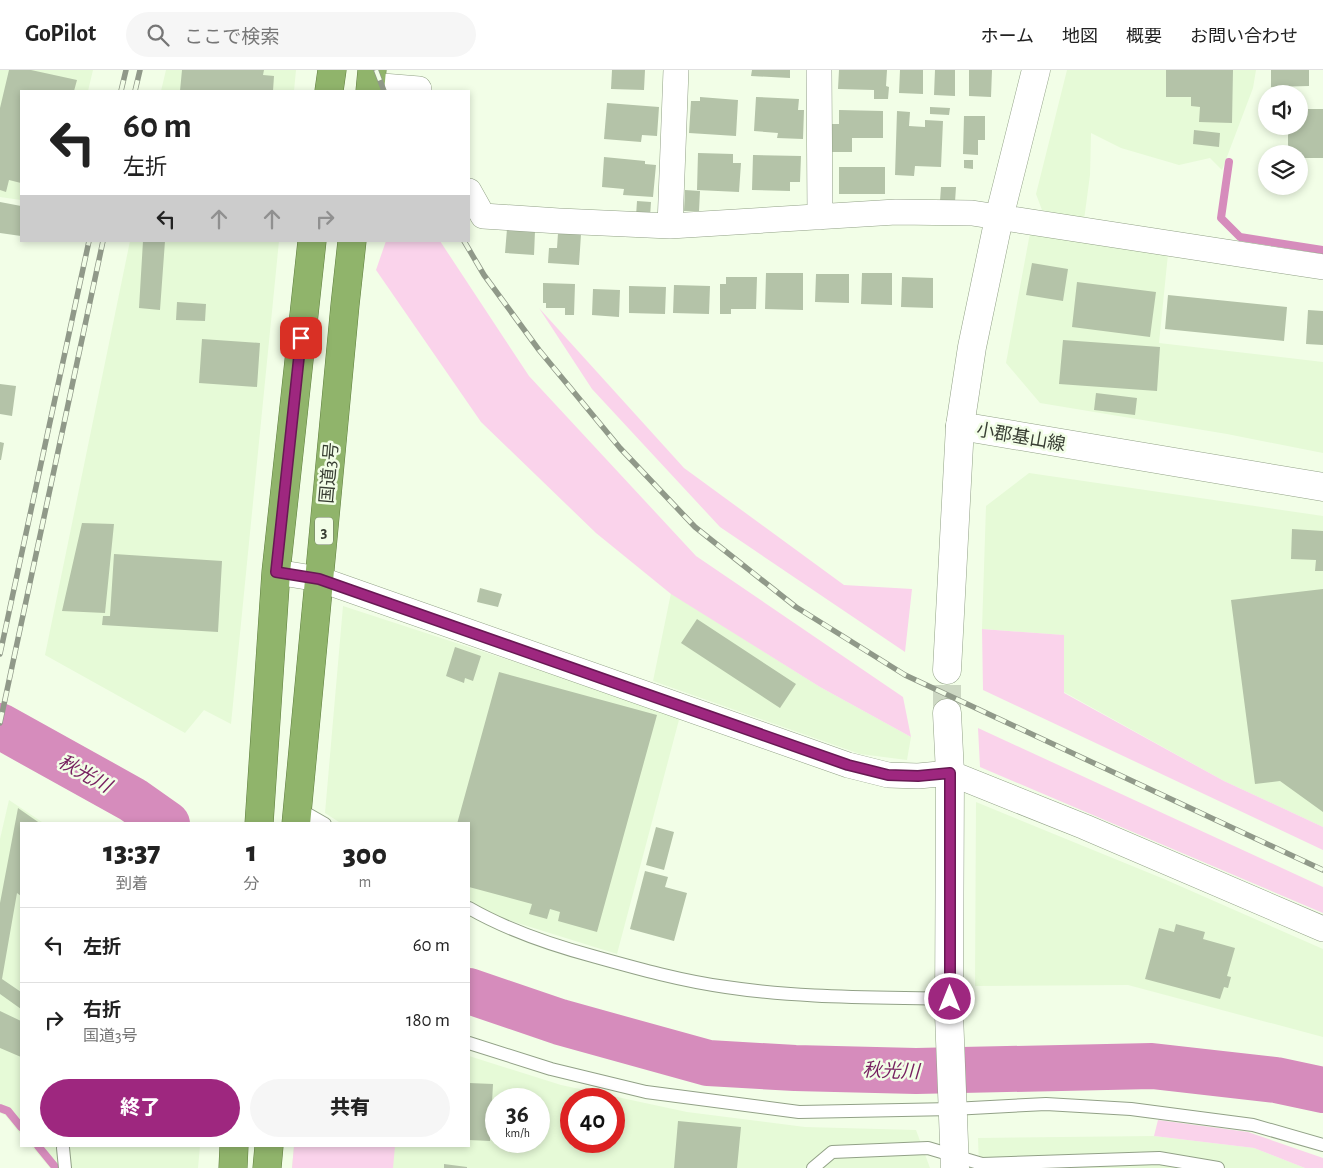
<!DOCTYPE html>
<html lang="ja">
<head>
<meta charset="utf-8">
<style>
	body { margin:0; font-family:"Alegreya Sans","Noto Sans JP",sans-serif; background:#f6f6f6; color:#222; height:100vh; display:flex; flex-direction:column; font-size:19px; white-space:nowrap }
	* { box-sizing:border-box; margin:0 }
	p { font-size:16px; color:#767676 }
	.icon { flex:none; width:28px; height:28px; fill:none; stroke:currentColor; stroke-width:2; stroke-linecap:round; stroke-linejoin:round }
	.map { position:relative; flex:1; overflow:hidden }
	.side { position:absolute; left:20px; top:752px; width:450px; height:325px; display:flex; flex-direction:column; background:#fff; border-radius:0px; box-shadow:0 2px 8px #0003 }
	.side>* { flex:none }
	.banner { position:absolute; left:20px; top:20px; width:450px; height:152px; border-radius:0px; box-shadow:0 2px 8px #0003; background:#fff; color:#222; overflow:hidden }
	.controls { position:absolute; left:1258px; top:15px; display:grid; gap:10px }
	.controls a { display:grid; place-items:center; width:50px; height:50px; border-radius:50%; background:#fff; box-shadow:0 2px 8px #0003; font-size:25px }
	.speed { position:absolute; left:485px; top:1018px; display:flex; gap:10px; font-size:25px; font-weight:700; text-align:center }
	.speed>* { display:grid; place-content:center; width:65px; height:65px; border-radius:50%; background:#fff; box-shadow:0 2px 8px #0003; line-height:1 }
	.speed small { font-size:12px; font-weight:400 }
	.speed .limit { border:8px solid #d22; background:#fff; color:#111 }
	.pin { position:absolute; display:grid; place-items:center; width:42px; height:42px; color:#fff; margin:-21px; border-radius:10px; box-shadow:0 2px 8px #0006 }
	.me { position:absolute; width:55px; margin:-28px; rotate:0deg; stroke-linejoin:round; filter:drop-shadow(0 0 4px #0008) }
	.turn { display:flex; align-items:center; gap:18px; height:105px; padding:0 20px; font-size:22px }
	.turn .icon { width:65px; height:65px; stroke-width:2.5 }
	.turn b { display:block; font-size:35px; line-height:42px }
	.lanes { display:flex; align-items:center; height:48px; padding:0 20px; background:#0003; justify-content:center; gap:25px; direction:ltr }
	.lanes .off { opacity:.35 }
	.eta { display:flex; justify-content:space-evenly; align-items:center; height:85px; text-align:center }
	.eta b { font-size:30px; font-weight:800; line-height:35px }
	.action { display:flex; gap:10px; margin-top:auto; padding:10px 20px }
	.action a { flex:1; height:58px; border-radius:30px; background:#9e277f; color:#fff; font-size:20px; font-weight:800; line-height:58px; text-align:center }
	.action a+a { background:#f6f6f6; color:#222 }
	ul { padding:0; list-style:none }
	li { display:flex; align-items:center; gap:15px; height:75px; padding:0 20px; border-top:1px solid #e0e0e0 }
	li div { flex:1 }
	li b { display:block; font-size:19px }
	li em { font-style:normal }
	header { display:flex; align-items:center; gap:30px; box-sizing:border-box; height:70px; padding:0 25px; background:#fff; border-bottom:1px solid #e0e0e0 }
	header strong { font-size:24px }
	nav { display:flex; gap:28px; margin-inline-start:auto; font-size:18px }
	.search { width:350px; height:45px; background:#f6f6f6; display:flex; align-items:center; gap:12px; box-sizing:border-box; padding:0 18px; border-radius:28px; color:#767676; font-size:19px }
	.map>svg:first-child { display:block }
</style>
</head>
<body>
<header>
<strong>GoPilot</strong>
<div class="search"><svg class="icon" aria-label="search" viewBox="0 0 24 24"><circle cx="10" cy="10" r="6"/><path d="M15 15l6 6"/></svg>ここで検索</div>
<nav><a>ホーム</a><a>地図</a><a>概要</a><a>お問い合わせ</a></nav>
</header>
<div class="map">
<svg width="1323" height="1098" viewBox="0 0 1323 1098">
	<rect width="100%" height="100%" fill="#f2fee7"/>
	<path fill="#e6fad7" fill-rule="evenodd" d="M0 0H93L88 21H21V130L0 127Z
		M166 0H296L294 21H161Z
		M1067 0H1256L1253 18 1222 100 1210 88 1179 95 1121 78 1091 63 1090 105 1084 150 1042 140 1036 124Z
		M1030 163 1168 184 1159 273 1323 292V383L1227 364 1040 333 1006 293Z
		M130 171H279L231 654 204 640 185 663 45 585Z
		M1029 403 1323 446V757L1224 711 1064 622 1063 565 982 559 986 436Z
		M671 523 820 617 911 667 907 690 860 684 653 611Z
		M343 536 680 646 617 884 495 846 469 830V754H342L325 743Z
		M9 730 45 754H21V1065L5 1045 0 1043V769Z
		M976 732 1164 809 1323 879V967L1128 915 975 916Z
		M469 986 561 1015 687 1042 805 1057 916 1060 930 1098H292L294 1076H469ZM496 1029H539V1071H496ZM571 1029H614V1071H571Z
		M1154 1066 1254 1078 1305 1098H979L978 1068Z
		M31 1076H200L198 1098H50Z"/>
	<path fill="#fad3eb" d="M386 171H440L529 306 696 486 903 627 911 667 820 617 671 524 596 463 481 352 376 200Z
		M539 238 684 398 844 515 912 519 905 582 720 457 592 319Z
		M982 559 1064 565V623L1224 711 1323 757V780L983 620Z
		M978 658 1323 817V843L980 697Z
		M1158 1050 1248 1062 1323 1088V1098H1305L1254 1078 1154 1066Z
		M294 1076H395L393 1098H292Z"/>
	<g fill="none" stroke-linecap="round" stroke-linejoin="round">
		<path stroke="#d68cbc" stroke-width="8" d="M1229 92 1221 148 1240 167 1323 180
			M0 1038 8 1041 21 1057
			M38 1076 56 1098"/>
		<path stroke="#d68cbc" stroke-width="46" d="M0 656 133 730 167 754
			M469 921 560 952 708 993 795 998 916 1001 1152 996 1276 1010 1323 1020"/>
	</g>
	<path fill="#b4c3a8" d="M9 0H31L77 10 74 21H21V113L9 110 6 122 0 120V38Z
		M182 0H264L263 5 274 6 273 21H180Z
		M612 0H645L644 20 611 19Z
		M752 0H790V8L751 6Z
		M839 0H887L886 16 889 17 888 29H874V20L838 19Z
		M900 0H923V24L899 23Z
		M935 0H955V26L934 25Z
		M969 0H992L991 27 969 26Z
		M1166 0H1233L1232 53 1199 52 1200 37 1191 36V27H1166Z
		M1271 0H1309V16L1271 17Z
		M700 27 738 30 736 66 689 63 691 31H700Z
		M756 27 799 29 798 40H804L803 69 777 68 778 63 754 61Z
		M607 33 659 37 657 66 642 65 641 72 604 69Z
		M930 37 950 38 949 45 930 44Z
		M1299 39H1323V88H1299V84H1288V56H1299Z
		M839 40 883 41V68H852V82H832V54H839Z
		M897 41 910 42 909 56 925 57V50L943 51 941 97 915 96 914 106 895 105Z
		M964 46H985V70H978V85L963 84Z
		M1194 60 1220 63 1219 77 1193 74Z
		M698 83 733 84V93H741L739 122 697 120Z
		M753 85 801 86 800 112H790V121L752 120Z
		M604 87 645 91V94L656 95 653 127 623 125 624 119 602 117Z
		M964 90H973V99L964 98Z
		M839 97H885V124H839Z
		M941 117H956L955 132 940 131Z
		M685 120 700 121 699 141H684Z
		M637 131 651 132 650 147 636 146Z
		M0 132 21 136V166L0 163Z
		M507 159 535 161 534 185 505 183Z
		M558 163 581 164 579 195 548 193 549 178H557Z
		M143 171H165L160 240 139 238Z
		M1032 193 1068 199 1063 231 1026 225Z
		M766 203H803V240L765 239Z
		M862 203H892V235L861 234Z
		M816 204H849V233L815 232Z
		M726 207H757L756 239H731V244H720V214H726Z
		M902 207 933 208V238L901 237Z
		M1077 212 1156 222 1150 267 1072 257Z
		M543 213 575 214 574 245H565V238H546V233H543Z
		M674 215 710 216 709 244 673 243Z
		M629 216 666 217 665 244 629 243Z
		M593 219 620 220 619 247 592 245Z
		M1168 225 1287 237 1284 271 1165 259Z
		M177 232 206 234 205 251 176 250Z
		M1308 240 1323 241V275L1306 274Z
		M202 269 260 273 257 317 199 313Z
		M1063 270 1160 277 1157 321 1059 314Z
		M0 314 16 316 12 346 0 344Z
		M1096 323 1137 328 1135 345 1094 340Z
		M0 372 4 373 1 390H0Z
		M82 453 114 454 105 543 62 541Z
		M1292 459 1323 461V501H1315L1316 490 1291 489Z
		M114 484 222 491 218 562 102 555 103 546H110Z
		M480 518 502 524 498 537 477 532Z
		M1323 519V742L1280 711 1255 714 1231 530Z
		M697 549 796 614 780 638 681 573Z
		M455 577 481 586 473 611 465 608 464 613 446 606Z
		M499 602 657 645 597 862 558 851 560 842 550 839 547 849 529 844 532 834 469 817V754H457Z
		M18 738 41 754H21V826L17 823 2 909 21 922V939L0 924V833Z
		M656 757 674 762 664 800 646 795Z
		M645 801 668 807 665 817 687 823 674 871 630 859Z
		M1176 854 1205 862 1203 869 1235 878 1227 906 1231 907 1228 918 1224 917 1220 929 1145 909 1159 858 1174 862Z
		M0 941 21 951V987L0 978Z
		M469 1013 493 1014 490 1071 469 1070Z
		M678 1051 741 1057 737 1098H674Z
		M444 1094 467 1097V1098H444Z"/>
	<g fill="none" stroke-linecap="round" stroke-linejoin="round">
		<path stroke="#cdd8c3" stroke-width="28" stroke-dasharray="28 14" stroke-linecap="butt" d="M947 643V600"/>
		<defs>
			<path id="service" d="M297 738 325 754
				M469 838C509 861 551 875 596 887 639 899 682 911 726 917 798 928 876 927 950 929
				M469 973 551 999 646 1022 799 1042 953 1039 1046 1034 1131 1039 1253 1055 1323 1075
				M63 1078 65 1098
				M813 1098 832 1082 928 1078 982 1094 1159 1088 1218 1098"/>
			<path id="minor" d="M819 0 820 147
				M370 15 419 19
				M469 121 483 146 559 151 670 156 896 142 972 143 1323 197
				M670 156 676 0
				M276 502 319 509 848 695 888 705 918 706 950 703 1085 757 1323 859"/>
			<path id="tertiary" d="M947 600 960 356
				M947 643 950 703 949 944 955 1098"/>
			<path id="secondary" d="M1036 0 999 148 972 277 960 356 1323 417"/>
			<path id="trunk" d="M329 21 332 0
				M370 21 372 0
				M259 754 276 502 312 171
				M296 754 345 235 352 171
				M233 1098 234 1076
				M267 1098 269 1076"/>
		</defs>
		<use href="#service" stroke="#92a187" stroke-width="14"/>
		<use href="#minor" stroke="#92a187" stroke-width="26"/>
		<use href="#tertiary" stroke="#92a187" stroke-width="29"/>
		<use href="#secondary" stroke="#92a187" stroke-width="29"/>
		<use href="#trunk" stroke="#5f7e3f" stroke-width="29"/>
		<use href="#service" stroke="#fff" stroke-width="12"/>
		<use href="#minor" stroke="#fff" stroke-width="25"/>
		<use href="#tertiary" stroke="#fff" stroke-width="28"/>
		<use href="#secondary" stroke="#fff" stroke-width="28"/>
		<use href="#trunk" stroke="#90b46b" stroke-width="28"/>
		<defs>
			<path id="rail" d="M376 0 384 21
				M121 21 126 0
				M135 21 140 0
				M464 171 484 205 539 280 620 378 695 457 796 537 905 605 1323 800
				M0 584 89 171
				M0 653 103 171"/>
		</defs>
		<use href="#rail" stroke="#909989" stroke-width="5.5"/>
		<use href="#rail" stroke="#f2fee7" stroke-width="4" stroke-dasharray="11" stroke-linecap="butt"/>
	</g>
	<g fill="none" stroke-linecap="round" stroke-linejoin="round">
		<defs>
			<path id="route" d="M301 268 276 502 319 509 848 695 888 705 918 706 950 703V929"/>
		</defs>
		<use href="#route" stroke="#671953" stroke-width="12"/>
		<use href="#route" stroke="#9e277f" stroke-width="9"/>
	</g>
	<g text-anchor="middle" stroke-width="5" stroke-linejoin="round" paint-order="stroke">
		<rect fill="#f2fee7" stroke="#707869" stroke-width="1" x="315" y="447.5" width="18" height="27" rx="4"/>
		<g font-size="16" font-weight="bold" fill="#383e33">
			<text x="324" y="467">3</text>
		</g>
		<g font-size="18" fill="#383e33" stroke="#f2fee7">
			<text transform="translate(1021 367) rotate(10)" y="6">小郡基山線</text>
			<text transform="translate(329 403) rotate(-85)" y="6">国道3号</text>
		</g>
		<g font-size="19" font-style="italic" fill="#772160" stroke="#f2fee7">
			<text transform="translate(85 703) rotate(29)" y="7">秋光川</text>
			<text transform="translate(891 1000) rotate(2)" y="7">秋光川</text>
		</g>
	</g>
</svg>
<div class="controls">
<a><svg class="icon" aria-label="sound" viewBox="0 0 24 24"><path d="M4 9h4l5-4v14l-5-4H4zM17 9q2 3 0 6"/></svg></a>
<a><svg class="icon" aria-label="layers" viewBox="0 0 24 24"><path d="M12 4l9 5-9 5-9-5zM3 14l9 5 9-5"/></svg></a>
</div>
<div class="speed"><div>36<small>km/h</small></div><div class="limit">40</div></div>
<div class="pin" style="left:301px;top:268px;background:#d93025"><svg class="icon" aria-label="arrive" viewBox="0 0 24 24"><path d="M6 21V4h12l-3 4 3 4H6"/></svg></div>
<svg class="me" style="left:950px;top:929px" viewBox="-20 -20 40 40"><circle r="17" fill="#9e277f" stroke="#fff" stroke-width="3"/><path d="M0-11L8 9 0 5-8 9z" fill="#fff"/></svg>
<div class="banner">
<div class="turn"><svg class="icon" aria-label="left" viewBox="0 0 24 24"><path d="M17 20v-9H6M10 6l-5 5 5 5"/></svg><div><b>60 m</b>左折</div></div>
<div class="lanes"><svg class="icon" aria-label="left" viewBox="0 0 24 24"><path d="M17 20v-9H6M10 6l-5 5 5 5"/></svg><svg class="icon off" aria-label="ahead" viewBox="0 0 24 24"><path d="M12 20V5M6 11l6-6 6 6"/></svg><svg class="icon off" aria-label="ahead" viewBox="0 0 24 24"><path d="M12 20V5M6 11l6-6 6 6"/></svg><svg class="icon off" aria-label="right" viewBox="0 0 24 24"><path d="M7 20v-9h11M14 6l5 5-5 5"/></svg></div>
</div>
<section class="side">
<div class="eta">
<div><b>13:37</b><p>到着</p></div>
<div><b>1</b><p>分</p></div>
<div><b>300</b><p>m</p></div>
</div>
<ul>
<li><svg class="icon" aria-label="left" viewBox="0 0 24 24"><path d="M17 20v-9H6M10 6l-5 5 5 5"/></svg><div><b>左折</b></div><em>60 m</em></li>
<li><svg class="icon" aria-label="right" viewBox="0 0 24 24"><path d="M7 20v-9h11M14 6l5 5-5 5"/></svg><div><b>右折</b><p>国道3号</p></div><em>180 m</em></li>
</ul>
<div class="action"><a>終了</a><a>共有</a></div>
</section>
</div>
</body>
</html>
